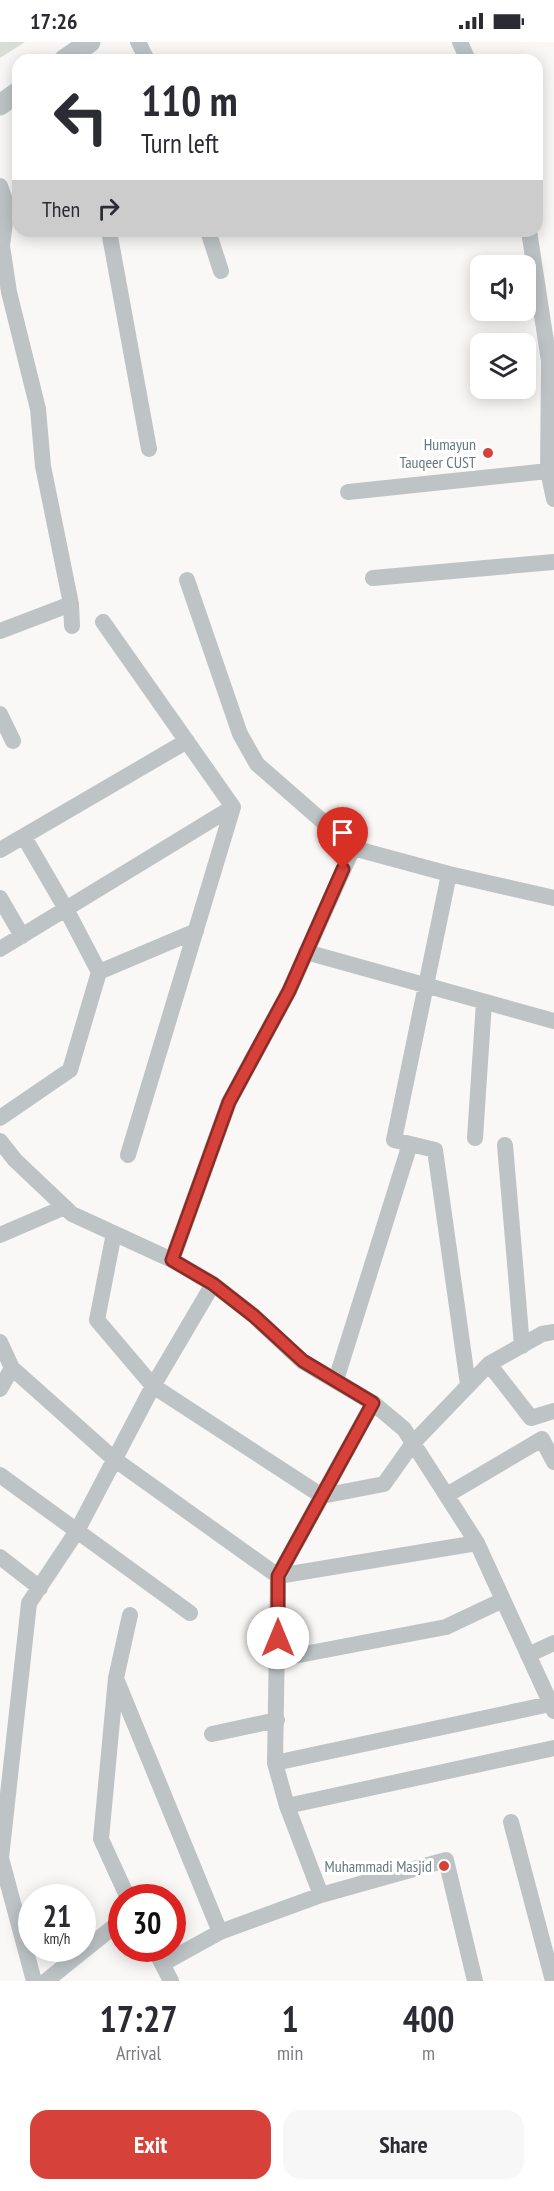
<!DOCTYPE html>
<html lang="en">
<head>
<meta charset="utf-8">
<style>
	body { margin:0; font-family:"PT Sans Narrow",sans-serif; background:#f7f7f7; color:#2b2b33; height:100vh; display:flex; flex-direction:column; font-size:22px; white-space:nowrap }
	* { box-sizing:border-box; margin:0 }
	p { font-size:20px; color:#7c7c81 }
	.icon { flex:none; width:33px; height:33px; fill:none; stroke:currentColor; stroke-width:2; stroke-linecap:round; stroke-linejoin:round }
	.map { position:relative; height:1939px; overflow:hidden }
	.side { display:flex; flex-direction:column; background:#fff; flex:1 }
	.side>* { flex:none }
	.banner { position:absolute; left:12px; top:12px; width:531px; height:183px; border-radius:18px; box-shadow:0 3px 15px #0003; background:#fff; color:#2b2b33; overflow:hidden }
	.controls { position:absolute; left:470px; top:213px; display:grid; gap:12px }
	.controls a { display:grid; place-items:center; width:66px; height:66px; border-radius:12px; background:#fff; box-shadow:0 3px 15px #0003; font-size:30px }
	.speed { position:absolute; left:18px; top:1842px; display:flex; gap:12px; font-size:30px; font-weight:700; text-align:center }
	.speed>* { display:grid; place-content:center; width:78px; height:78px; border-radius:50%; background:#fff; box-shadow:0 3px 15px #0003; line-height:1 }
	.speed small { font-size:15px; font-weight:400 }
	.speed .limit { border:9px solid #d22; background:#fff; color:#111 }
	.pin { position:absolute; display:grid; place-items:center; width:51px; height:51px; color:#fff; margin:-62px -26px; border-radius:50% 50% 50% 0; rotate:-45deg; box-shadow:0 0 6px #0007 }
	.pin .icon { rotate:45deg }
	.me { position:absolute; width:66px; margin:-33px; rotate:0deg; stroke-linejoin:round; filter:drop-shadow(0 0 4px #0008) }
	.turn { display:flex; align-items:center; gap:21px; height:126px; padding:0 30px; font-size:27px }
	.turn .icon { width:78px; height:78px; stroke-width:2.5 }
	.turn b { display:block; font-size:42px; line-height:51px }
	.then { display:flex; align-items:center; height:57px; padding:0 30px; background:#0003; gap:12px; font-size:22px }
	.eta { display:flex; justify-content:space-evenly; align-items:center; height:102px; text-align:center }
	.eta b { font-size:36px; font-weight:700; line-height:42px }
	.cta { display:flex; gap:12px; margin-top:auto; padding:12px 30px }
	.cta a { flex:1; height:69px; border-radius:18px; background:#d64239; color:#fff; font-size:24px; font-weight:700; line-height:69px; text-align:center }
	.cta a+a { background:#f7f7f7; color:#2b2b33 }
	.status { display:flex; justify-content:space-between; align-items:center; height:42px; padding:0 30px; background:#fff; direction:ltr }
	.status svg { height:16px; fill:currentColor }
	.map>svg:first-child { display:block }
</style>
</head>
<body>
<div class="status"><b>17:26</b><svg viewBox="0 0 49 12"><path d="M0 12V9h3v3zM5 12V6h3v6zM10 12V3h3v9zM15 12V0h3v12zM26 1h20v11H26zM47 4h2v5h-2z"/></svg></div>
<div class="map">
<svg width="554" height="1939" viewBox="0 0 554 1939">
	<rect width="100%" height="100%" fill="#f9f8f7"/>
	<path fill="#daddd6" d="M0 0H25L0 16Z"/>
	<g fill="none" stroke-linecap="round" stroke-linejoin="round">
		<path stroke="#bec4c6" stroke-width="16" d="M138 0 147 18
			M460 0 468 18
			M0 144 7 164 2 204 9 250 38 367 43 424 71 562 72 584
			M109 189 149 407
			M208 189 221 229
			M529 189 549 319 548 429 554 457
			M348 450 548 429
			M373 536 554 520
			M187 538 240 692 257 722 353 806 449 832 554 856
			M103 580 233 765
			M0 589 71 562
			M0 672 13 699
			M0 808 187 699
			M449 832 394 1098 435 1108 468 1343
			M0 856 22 894
			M0 907 233 765
			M306 910 554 979
			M99 930 196 889
			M0 1076 70 1028 99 930 66 867 24 795
			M475 1096 484 960
			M0 1099 15 1118 72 1172 172 1218 213 1242 254 1274 302 1319 373 1361 404 1387 477 1501 554 1669
			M505 1103 522 1304
			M128 1113 233 765
			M114 1191 97 1278 153 1344 322 1454 384 1442 413 1401 489 1322 542 1292 554 1290
			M0 1193 65 1165
			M172 1218 229 1060 289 949 353 806
			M0 1300 12 1326 114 1417 278 1534 477 1501
			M489 1322 531 1376 554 1369
			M336 1338 410 1102
			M0 1347 12 1326
			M0 1433 190 1571
			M447 1453 542 1397 554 1420
			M0 1515 40 1546
			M528 1613 554 1601
			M278 1617 446 1585 503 1558
			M117 1639 220 1890
			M212 1692 277 1678
			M275 1721 278 1534 373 1361
			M287 1764 554 1706
			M511 1780 553 1939
			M321 1853 287 1764 275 1721 550 1662
			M128 1856 101 1797 116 1636 130 1573
			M154 1906 171 1939
			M162 1922 220 1890 321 1853 446 1818 475 1939
			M34 1939 1 1816 29 1561 77 1489 153 1344 213 1242
			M46 1939 122 1878"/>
		<path stroke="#bec4c6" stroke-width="21" d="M64 18 90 0
			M0 63 18 50"/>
	</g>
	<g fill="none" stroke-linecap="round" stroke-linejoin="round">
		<defs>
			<path id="route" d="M278 1596V1534L373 1361 303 1319 254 1274 213 1242 172 1218 229 1060 289 949 343 827"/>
		</defs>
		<use href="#route" stroke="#8b2b25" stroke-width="15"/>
		<use href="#route" stroke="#d64239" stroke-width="10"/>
	</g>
	<g fill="#d64239" stroke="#fff" stroke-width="2">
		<circle cx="488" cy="411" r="6"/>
		<circle cx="444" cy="1824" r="6"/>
	</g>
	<g text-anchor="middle" stroke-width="6" stroke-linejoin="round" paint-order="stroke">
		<g font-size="16" fill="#66797f" stroke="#fff" text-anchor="end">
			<text x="476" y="408">Humayun<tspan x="476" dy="18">Tauqeer CUST</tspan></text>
			<text x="432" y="1830">Muhammadi Masjid</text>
		</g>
	</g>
</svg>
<div class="controls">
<a><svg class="icon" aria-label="sound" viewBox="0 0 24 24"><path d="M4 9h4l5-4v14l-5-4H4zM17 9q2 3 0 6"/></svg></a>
<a><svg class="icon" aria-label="layers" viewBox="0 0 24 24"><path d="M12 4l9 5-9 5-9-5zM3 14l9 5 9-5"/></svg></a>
</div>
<div class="speed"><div>21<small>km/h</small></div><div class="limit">30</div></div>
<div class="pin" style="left:343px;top:827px;background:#d93025"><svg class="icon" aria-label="arrive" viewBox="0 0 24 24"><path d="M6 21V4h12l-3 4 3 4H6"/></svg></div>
<svg class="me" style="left:278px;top:1596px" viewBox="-20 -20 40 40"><circle r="19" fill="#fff"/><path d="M0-13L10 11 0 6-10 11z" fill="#d64239"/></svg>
<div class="banner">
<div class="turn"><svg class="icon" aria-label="left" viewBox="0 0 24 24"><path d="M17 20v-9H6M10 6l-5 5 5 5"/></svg><div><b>110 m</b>Turn left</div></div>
<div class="then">Then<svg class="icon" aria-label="right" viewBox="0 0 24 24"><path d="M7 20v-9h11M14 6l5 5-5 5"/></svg></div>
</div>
</div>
<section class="side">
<div class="eta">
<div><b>17:27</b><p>Arrival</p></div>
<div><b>1</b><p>min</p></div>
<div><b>400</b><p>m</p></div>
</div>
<div class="cta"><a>Exit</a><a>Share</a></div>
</section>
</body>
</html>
